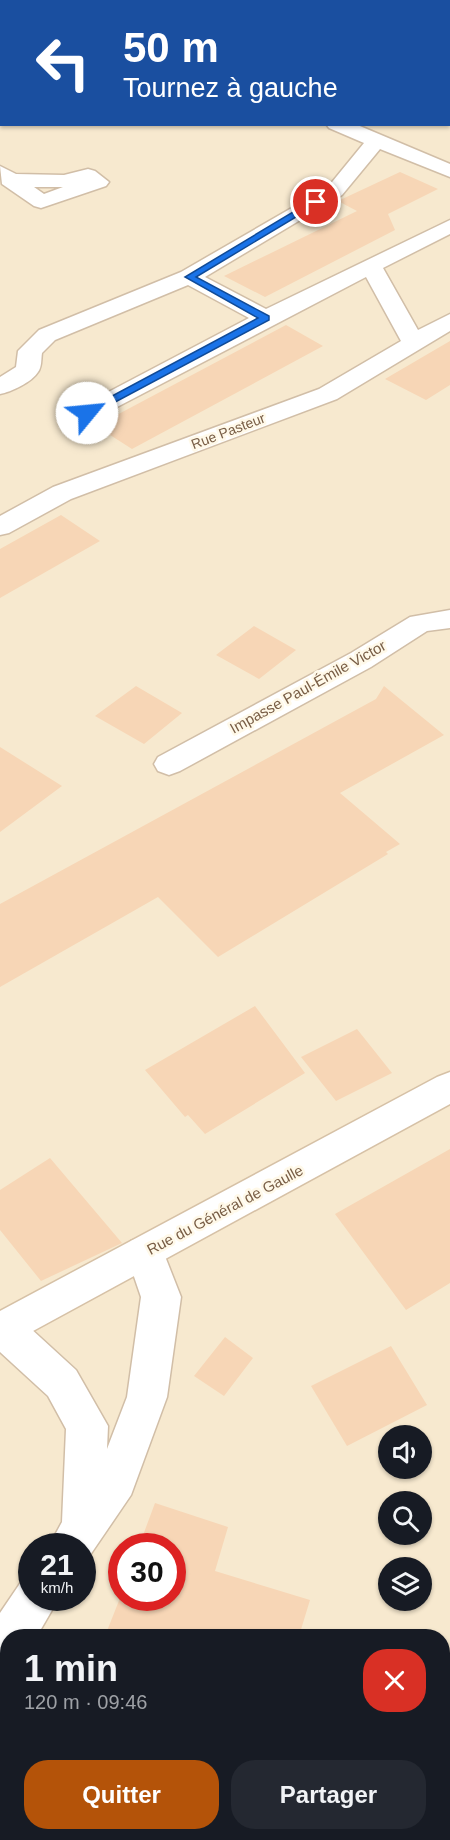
<!DOCTYPE html>
<html lang="fr">
<head>
<meta charset="utf-8">
<style>
	body { margin:0; font-family:Arial,sans-serif; background:#242831; color:#f1f3f6; height:100vh; display:flex; flex-direction:column; font-size:22px; white-space:nowrap }
	* { box-sizing:border-box; margin:0 }
	p { font-size:20px; color:#9ea1a6 }
	.icon { flex:none; width:33px; height:33px; fill:none; stroke:currentColor; stroke-width:2; stroke-linecap:round; stroke-linejoin:round }
	.map { position:relative; flex:1; overflow:hidden }
	.details { position:absolute; left:0px; top:1629px; width:450px; height:212px; display:flex; flex-direction:column; background:#171b24; border-radius:24px 24px 0 0; box-shadow:0 2px 4px #0004 }
	.details>* { flex:none }
	.guide { position:absolute; left:0px; top:0px; width:450px; height:126px; box-shadow:0 2px 4px #0004; background:#1a4fa0; color:#fff; overflow:hidden }
	.buttons { position:absolute; left:378px; top:1425px; display:grid; gap:12px }
	.buttons a { display:grid; place-items:center; width:54px; height:54px; border-radius:50%; background:#171b24; box-shadow:0 2px 4px #0004; font-size:30px }
	.speed { position:absolute; left:18px; top:1533px; display:flex; gap:12px; font-size:30px; font-weight:700; text-align:center }
	.speed>* { display:grid; place-content:center; width:78px; height:78px; border-radius:50%; background:#171b24; box-shadow:0 2px 4px #0004; line-height:1 }
	.speed small { font-size:15px; font-weight:400 }
	.speed .limit { border:9px solid #d22; background:#fff; color:#111 }
	.pin { position:absolute; display:grid; place-items:center; width:51px; height:51px; color:#fff; margin:-26px; border:3px solid #fff; border-radius:50%; box-shadow:0 2px 6px #0007 }
	.me { position:absolute; width:66px; margin:-33px; rotate:62deg; stroke-linejoin:round; filter:drop-shadow(0 0 4px #0008) }
	.turn { display:flex; align-items:center; gap:21px; height:126px; padding:0 24px; font-size:27px }
	.turn .icon { width:78px; height:78px; stroke-width:2.5 }
	.turn b { display:block; font-size:42px; line-height:51px }
	.round { display:grid; place-items:center; flex:none; width:63px; height:63px; border-radius:24px; background:#242831 }
	.overview { display:flex; align-items:center; justify-content:space-between; height:102px; padding:0 24px }
	h1 { font-size:36px; font-weight:700; line-height:45px }
	.action { display:flex; gap:12px; margin-top:auto; padding:12px 24px }
	.action a { flex:1; height:69px; border-radius:24px; background:#b45309; color:#fff; font-size:24px; font-weight:700; line-height:69px; text-align:center }
	.action a+a { background:#242831; color:#f1f3f6 }
	.map>svg:first-child { display:block }
</style>
</head>
<body>
<div class="map">
<svg width="450" height="1840" viewBox="0 0 450 1840">
	<rect width="100%" height="100%" fill="#fef6e1"/>
	<path fill="#f7e9cf" fill-rule="evenodd" d="M66 0H450V1840H0V24L2 124H448V2ZM388 1436H422V1468H388ZM388 1502H422V1534H388ZM32 1546H82V1598H32ZM122 1546H172V1598H122ZM388 1568H422V1600H388ZM8 1636H442V1833H8Z"/>
	<path fill="#f7d6b6" d="M400 172 438 189 388 214 395 230 265 297 224 276 357 211 338 201Z
		M286 325 323 346 132 449 96 426Z
		M450 341V385L426 400 385 379Z
		M61 515 100 541 0 598V549Z
		M254 626 296 650 259 679 216 655Z
		M136 686 182 713 144 744 95 716Z
		M384 686 444 735 340 793 400 844 386 852 388 854 218 957 158 897 0 987V904L376 699Z
		M0 747 62 786 0 832Z
		M255 1006 305 1073 205 1134 188 1115 185 1117 145 1070Z
		M357 1029 392 1073 336 1101 301 1057Z
		M450 1149V1283L406 1310 335 1214Z
		M50 1158 122 1243 41 1281 0 1230V1190Z
		M225 1337 253 1358 224 1396 194 1376Z
		M391 1346 427 1405 347 1446 311 1386Z
		M155 1503 228 1527 215 1571 310 1600 299 1636H105L122 1593V1598H172V1546H139Z"/>
	<g fill="none" stroke-linecap="round" stroke-linejoin="round">
		<defs>
			<path id="lane" d="M448 23H450L448 30Z
				M0 40H2L0 47Z"/>
			<path id="street" d="M92 0H110V2H92Z
				M326 124H355L450 164V177L380 149 342 195 205 277 266 309 450 220V234L383 268 418 330 450 314V331L337 399 71 499 9 533 0 535V516L53 487 319 389 401 341 366 277 96 418 87 420 78 418 75 413 78 408 249 318 188 285 55 340 42 353C41 359 42 367 38 372 32 382 11 392 0 394V377L16 367 18 351 39 330 181 272 328 187 364 143 329 128Z
				M0 166 16 174 64 175 88 169 95 171 109 182 106 186 41 208 34 206 2 184ZM34 187H63L44 194Z
				M450 610V628L427 631 371 667 180 771 169 775 158 771 154 764 158 757 351 653 410 617Z
				M145 1236 159 1241 181 1297 167 1397 131 1495 86 1561 82 1563V1546H49L62 1522 66 1429 48 1396 0 1352V1312L17 1316 76 1370 108 1426 107 1449 127 1397 141 1297 126 1253 131 1241Z
				M32 1578V1598H59L37 1636H8V1657L0 1654V1613L21 1582Z"/>
			<path id="secondary" d="M301 0H325L300 2Z
				M0 58H2V70H0Z
				M450 1072V1104L0 1349V1311L437 1077Z"/>
		</defs>
		<use href="#lane" stroke="#d1bea7" stroke-width="3"/>
		<use href="#street" stroke="#d1bea7" stroke-width="3"/>
		<use href="#secondary" stroke="#d6c1a6" stroke-width="3"/>
		<path stroke="#dcba99" stroke-width="2" stroke-dasharray="1 3" stroke-linecap="butt" d="M266 2 277 0"/>
		<use href="#lane" fill="#fff" fill-rule="evenodd"/>
		<use href="#street" fill="#fff" fill-rule="evenodd"/>
		<use href="#secondary" fill="#fff" fill-rule="evenodd"/>
	</g>
	<path fill="#1a73e8" stroke="#114b97" stroke-width="1.5" d="M313 200 321 202 196 277 269 316V320L91 415H84V411L258 318 185 277Z"/>
	<g text-anchor="middle" stroke-width="5" stroke-linejoin="round" paint-order="stroke">
		<g font-size="14" fill="#785d45" stroke="#fff9e9">
			<text transform="translate(228 431) rotate(-21)" y="5">Rue Pasteur</text>
		</g>
		<g font-size="15" fill="#785d45" stroke="#fff9e9">
			<text transform="translate(308 687) rotate(-29)" y="5">Impasse Paul-Émile Victor</text>
			<text transform="translate(225 1210) rotate(-28)" y="5">Rue du Général de Gaulle</text>
		</g>
	</g>
</svg>
<div class="buttons">
<a><svg class="icon" aria-label="sound" viewBox="0 0 24 24"><path d="M4 9h4l5-4v14l-5-4H4zM17 9q2 3 0 6"/></svg></a>
<a><svg class="icon" aria-label="search" viewBox="0 0 24 24"><circle cx="10" cy="10" r="6"/><path d="M15 15l6 6"/></svg></a>
<a><svg class="icon" aria-label="layers" viewBox="0 0 24 24"><path d="M12 4l9 5-9 5-9-5zM3 14l9 5 9-5"/></svg></a>
</div>
<div class="speed"><div>21<small>km/h</small></div><div class="limit">30</div></div>
<div class="pin" style="left:316px;top:202px;background:#d93025"><svg class="icon" aria-label="arrive" viewBox="0 0 24 24"><path d="M6 21V4h12l-3 4 3 4H6"/></svg></div>
<svg class="me" style="left:87px;top:413px" viewBox="-20 -20 40 40"><circle r="19" fill="#fff"/><path d="M0-13L10 11 0 6-10 11z" fill="#1a73e8"/></svg>
<div class="guide">
<div class="turn"><svg class="icon" aria-label="left" viewBox="0 0 24 24"><path d="M17 20v-9H6M10 6l-5 5 5 5"/></svg><div><b>50 m</b>Tournez à gauche</div></div>
</div>
<section class="details">
<div class="overview"><div><h1>1 min</h1><p>120 m · 09:46</p></div><a class="round" style="background:#d93025;color:#fff"><svg class="icon" aria-label="close" viewBox="0 0 24 24"><path d="M6 6l12 12M18 6L6 18"/></svg></a></div>
<div class="action"><a>Quitter</a><a>Partager</a></div>
</section>
</div>
</body>
</html>
